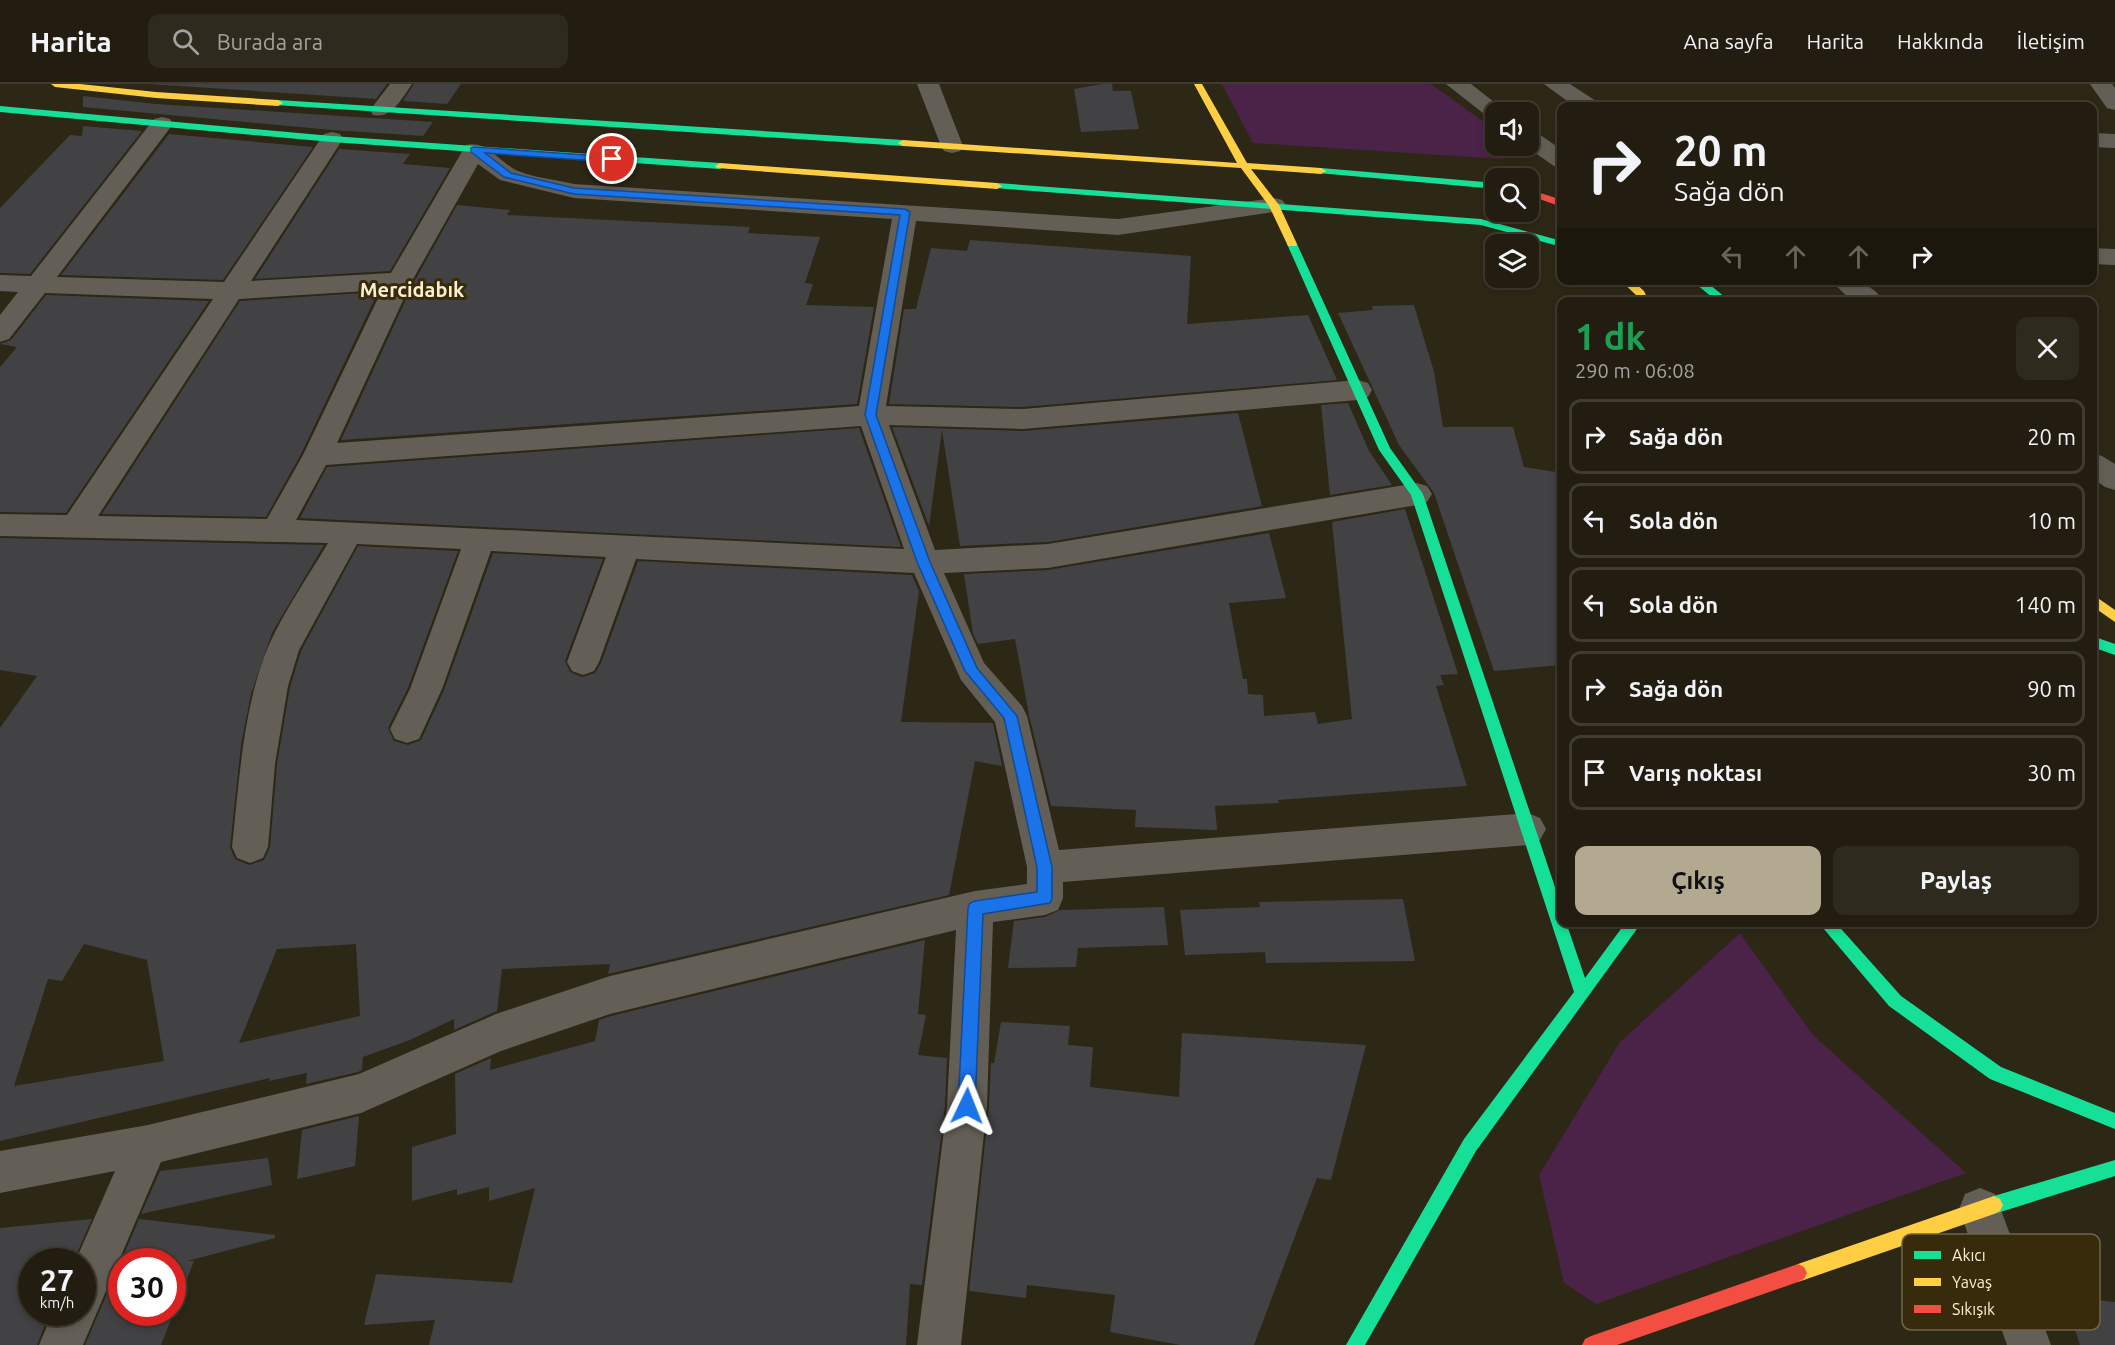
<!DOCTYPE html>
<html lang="tr">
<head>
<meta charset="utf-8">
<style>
	body { margin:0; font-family:Ubuntu,sans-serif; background:#2e2a1e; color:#f1f3f6; height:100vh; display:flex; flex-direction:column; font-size:22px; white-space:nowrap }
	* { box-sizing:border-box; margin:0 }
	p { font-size:20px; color:#a2a29f }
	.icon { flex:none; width:33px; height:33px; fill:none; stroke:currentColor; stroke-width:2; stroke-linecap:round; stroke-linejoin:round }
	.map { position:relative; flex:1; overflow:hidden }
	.side { position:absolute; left:1557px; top:213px; width:540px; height:630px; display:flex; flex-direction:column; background:#221d10; border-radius:12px; box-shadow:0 3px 9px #0003,0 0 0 2px #3f3b30 }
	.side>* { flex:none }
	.top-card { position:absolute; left:1557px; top:18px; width:540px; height:183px; border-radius:12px; box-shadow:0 3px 9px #0003,0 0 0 2px #3f3b30; background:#221d10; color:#f1f3f6; overflow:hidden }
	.tools { position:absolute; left:1485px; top:18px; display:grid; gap:12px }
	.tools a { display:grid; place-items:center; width:54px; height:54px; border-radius:12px; background:#221d10; box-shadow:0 3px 9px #0003,0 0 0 2px #3f3b30; font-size:30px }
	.speed { position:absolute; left:18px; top:1164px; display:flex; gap:12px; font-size:30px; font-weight:700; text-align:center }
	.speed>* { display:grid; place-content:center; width:78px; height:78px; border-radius:50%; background:#221d10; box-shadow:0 3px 9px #0003,0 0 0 2px #3f3b30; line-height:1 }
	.speed small { font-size:15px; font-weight:400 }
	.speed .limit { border:9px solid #d22; background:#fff; color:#111 }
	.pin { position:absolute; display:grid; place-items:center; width:51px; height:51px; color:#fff; margin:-26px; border:3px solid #fff; border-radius:50%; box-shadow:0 2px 6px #0007 }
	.me { position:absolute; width:66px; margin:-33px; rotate:2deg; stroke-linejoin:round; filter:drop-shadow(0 0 4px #0008) }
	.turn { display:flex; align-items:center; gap:21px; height:126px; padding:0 18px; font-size:27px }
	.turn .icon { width:78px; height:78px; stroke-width:2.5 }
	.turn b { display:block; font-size:42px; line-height:51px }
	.lanes { display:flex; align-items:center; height:57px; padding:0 18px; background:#0003; justify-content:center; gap:30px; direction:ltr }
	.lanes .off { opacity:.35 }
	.round { display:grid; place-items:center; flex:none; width:63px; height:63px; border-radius:12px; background:#2e2a1e }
	.head { display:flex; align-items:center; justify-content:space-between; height:102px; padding:0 18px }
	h1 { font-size:36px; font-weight:600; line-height:45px; color:#1e9e55 }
	.primary-button { display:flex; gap:12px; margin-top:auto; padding:12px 18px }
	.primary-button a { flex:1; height:69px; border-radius:12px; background:#b3a890; color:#111; font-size:24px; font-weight:600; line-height:69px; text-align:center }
	.primary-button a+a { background:#2e2a1e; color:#f1f3f6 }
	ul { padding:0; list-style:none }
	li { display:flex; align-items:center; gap:18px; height:75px; margin:0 12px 9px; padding:0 6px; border:3px solid #3f3b30; border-radius:12px }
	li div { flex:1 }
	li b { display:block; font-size:22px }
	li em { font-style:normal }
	header { display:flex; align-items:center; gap:36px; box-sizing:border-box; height:84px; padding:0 30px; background:#221d10; border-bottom:2px solid #3f3b30 }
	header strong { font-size:28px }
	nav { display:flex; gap:33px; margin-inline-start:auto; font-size:21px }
	.search { width:420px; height:54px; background:#2e2a1e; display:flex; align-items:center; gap:15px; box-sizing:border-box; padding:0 21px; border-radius:12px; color:#a2a29f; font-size:22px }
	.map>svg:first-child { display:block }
</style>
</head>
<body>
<header>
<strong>Harita</strong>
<div class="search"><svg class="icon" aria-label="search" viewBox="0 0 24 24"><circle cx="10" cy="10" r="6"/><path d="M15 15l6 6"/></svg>Burada ara</div>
<nav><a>Ana sayfa</a><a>Harita</a><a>Hakkında</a><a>İletişim</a></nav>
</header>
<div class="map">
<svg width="2115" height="1261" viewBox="0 0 2115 1261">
	<rect width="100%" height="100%" fill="#2d2716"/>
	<path fill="#4b2248" d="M1222 0H1431L1495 46 1496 62 1507 63 1502 75 1253 59Z
		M1740 849 1813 951 1966 1089 1596 1220 1564 1199 1539 1091 1620 958Z"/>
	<path fill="#424244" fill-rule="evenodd" d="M149 0H387L376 15Z
		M414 0H461L447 20 403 17Z
		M1102 0H1112L1113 7H1131L1139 45 1081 48 1074 5Z
		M83 12 156 20 433 38 423 52 332 46 83 23Z
		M83 42 142 47 30 190 0 189V124L70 51 82 52Z
		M169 50 313 63 223 196 61 191Z
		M339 65 410 70 403 80 450 84 390 187 255 195Z
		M457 121 510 126 507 131 750 143 748 149 820 153 805 199 813 200 806 221 874 223 857 320 341 356 414 198Z
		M970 156 1191 172 1187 240 1308 231 1337 296 1023 323 889 320 904 225H916L931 164 967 167Z
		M378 208 301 370 266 433 102 430 240 217Z
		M46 211 209 217 66 429 0 428V283L17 263 0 260 11 256Z
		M1414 221 1434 288 1443 343H1513L1524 383 1562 389V581L1494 587 1434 409 1399 361 1338 229 1373 226 1372 222Z
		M1348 319 1369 367 1392 401 1330 411 1321 321Z
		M1238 329 1262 422 1048 458 960 462 942 346 929 442 892 343 1023 347Z
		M859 344 901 463 300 434 327 383Z
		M1405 425 1458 590 1440 591 1444 601 1436 602 1467 702 1278 716 1279 719 1215 722 1217 746 1135 743 1136 726 1051 722 1029 631 1015 555 978 560 973 550 964 490 1048 486 1269 449 1286 514 1229 519 1243 595H1247L1248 610 1263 611 1264 632 1315 628 1318 640 1352 635 1332 438Z
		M0 454 324 461 272 549 251 610 241 661 230 763 235 775 249 781 264 776 270 763 277 680 290 603 301 567 358 462 458 467 408 604 388 644 394 657 408 661 421 656 444 606 493 469 603 475 565 577 570 588 582 593 595 589 601 579 638 477 912 491 919 507 901 638 993 639 1002 682 975 677 949 811 608 890 610 880 502 885 497 927 454 946V935L410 956 363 973 362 986 358 988 306 1000 307 989 269 997 270 994 0 1057V644L37 592 0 586ZM84 860 147 876 164 977 14 1002 48 895 62 897ZM356 860 360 932 239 959 277 865Z
		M1403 815 1415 877 1266 879 1265 868 1185 871 1180 826 1260 823 1259 818Z
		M1164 823 1168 861 1078 864 1076 883 1008 884 1014 837 1045 833 1060 826Z
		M925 856 918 930 926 931 918 971 947 974 945 1022 922 1201 910 1200 906 1261H429L435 1236 364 1241 376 1190 512 1199 535 1104 489 1117V1103L457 1111V1105L412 1117V1063L456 1050 455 990 491 974 490 986 595 957 599 936 611 932Z
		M1001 938 1070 942 1068 961 1093 963 1090 1003 1179 1013 1182 949 1366 961 1331 1096 1317 1094 1254 1261H1180L1110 1248 1115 1211 1027 1201 1026 1214 969 1207 989 1022 991 979H994Z
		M359 1032 355 1082 297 1095 302 1046Z
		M268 1074 272 1101 141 1130 160 1087Z
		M92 1135 73 1178H32V1228H50L37 1261H0V1144Z
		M139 1135 275 1151V1154L187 1177H194L161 1261H85ZM122 1178H172V1228H122Z
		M2065 1213 2115 1218V1261H2080Z"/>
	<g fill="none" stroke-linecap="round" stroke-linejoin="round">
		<path fill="#635f56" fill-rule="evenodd" d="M390 0H412C402 14 392 35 373 31L370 26Z
			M917 0H939L963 62 960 67 952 69 944 67 941 62Z
			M1446 0H1471L1507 28H1496V35L1488 33Z
			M1544 0H1570L1596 17 1599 22H1574Z
			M2090 0H2112L2115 4V26L2107 24Z
			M162 33 170 35 173 40 57 193 224 198 324 50 332 48 340 50 343 55 251 197 391 189 463 66 466 61C486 56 498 76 514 85 529 93 557 96 574 100L1118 135 1274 114 1282 116 1286 121 1282 126 1274 128 1118 151 916 137 886 322 1023 325 1358 296 1368 299 1372 306 1368 313 1358 316 1023 345 889 341 935 466 1048 460 1417 399 1427 402 1432 410 1427 418 1417 421 1048 484 944 489 984 579 1022 622 1027 632 1059 766 1528 729 1540 734 1546 745 1540 756 1528 761 1063 798V814L1058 826 1045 831 993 838 987 1022 961 1261H917L947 1022 956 846 610 930 501 967 361 1029 161 1078 83 1261H39L53 1228H82V1178H75L115 1087 0 1109V1067L148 1041 359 990 496 930 610 892 975 807 1027 800V783L995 638 961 596 914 489 636 475 599 578 594 587 583 591 572 587 567 578 606 473 491 467 442 605 419 655 407 659 395 655 390 645 410 605 461 465 357 460 299 566 288 602 275 680 268 763 263 774 250 779 237 774 232 763C239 699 243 623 268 563 284 527 308 493 328 459L0 452V430L67 431 213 215 45 209 9 255 0 258V231L18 208 0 207V191L31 192 154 35ZM478 80 500 96 574 114 892 135 859 322 337 359 412 197ZM382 206 303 371 267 435 98 432 239 215ZM861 342 904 465 296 436 326 381Z
			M1528 46 1536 48 1562 66V84L1554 82 1525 62H1528Z
			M2092 49 2115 50V64L2092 63Z
			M2092 164 2115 165V181L2092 180Z
			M1830 196C1852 196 1870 196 1884 218H1853Z
			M2092 369 2102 372 2115 380V406L2105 403 2092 394Z
			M1980 1104 1995 1110 2051 1261H2007L1959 1125 1965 1110Z"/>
		<path fill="#16e098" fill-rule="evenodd" d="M278 16 903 56 908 59 903 62 275 21 273 19Z
			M0 22 332 52 720 79 725 82 720 85 332 58 0 28Z
			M1321 84 1496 99V105L1318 89V85Z
			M997 99 1481 135 1562 157V163L1481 141 994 104V100Z
			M1292 157 1297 160 1390 364 1423 410 1562 824V838H1566L1585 894 1626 838H1642L1476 1067 1365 1261H1346L1464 1055 1574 908 1411 411 1379 366 1287 160Z
			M1691 196H1704L1731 218H1718Z
			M2092 552 2115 560V571L2092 563Z
			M1818 838H1835L1901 912 2001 983 2115 1029V1045L1990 995 1889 922Z
			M2115 1076V1092L1994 1130 1988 1127 1985 1121 1988 1115 1994 1112Z"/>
		<path fill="#ffcf43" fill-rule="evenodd" d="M51 0H80L156 8 278 16 283 19 278 22 156 14 55 3Z
			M1194 0H1202L1247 79 1321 84 1326 87 1321 90 1251 85 1279 121 1297 160 1296 162H1288L1269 122 1241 84 903 62 898 59 903 56 1237 79Z
			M720 79 997 99 1002 102 997 105 717 84 715 82Z
			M1620 196H1632L1644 207 1649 218H1639L1636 211Z
			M2092 510 2115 526V538L2092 522Z
			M1994 1112 2000 1115 2003 1121 2000 1127 1994 1130 1798 1198 1792 1195 1789 1189 1792 1183 1798 1180Z"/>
		<path fill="#f24e42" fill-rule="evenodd" d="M1528 105 1562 116V123L1528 111Z
			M1798 1180 1804 1183 1807 1189 1804 1195 1798 1198 1617 1261H1582L1585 1255 1591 1252Z"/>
	</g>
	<path fill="#1a73e8" stroke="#114b97" stroke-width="1.5" d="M474 63 615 73 617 75 612 78 485 69 511 89 574 104 905 125 910 128 876 331 930 478 977 584 1017 632 1052 783V814L1050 819 983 830 975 1022 972 1028 967 1031 961 1028 958 1022 968 824 970 819 975 817 1037 808V783L1004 634 965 587 917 478 865 331 900 131 574 110 504 93 471 68V64Z"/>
	<g text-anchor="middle" stroke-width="6" stroke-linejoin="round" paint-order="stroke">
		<g font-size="20" font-weight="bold" fill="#fbeed1" stroke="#372b0c">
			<text x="412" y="213">Mercidabık</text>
		</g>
	</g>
	<rect x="1902" y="1150" width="198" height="96" rx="9" fill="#372b0c" stroke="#726647" stroke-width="1.5"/>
	<rect x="1914" y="1167" width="27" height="8" fill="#16e098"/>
	<rect x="1914" y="1194" width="27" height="8" fill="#ffcf43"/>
	<rect x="1914" y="1221" width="27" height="8" fill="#f24e42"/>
	<g font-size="16" fill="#fbeed1">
		<text x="1952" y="1177">Akıcı</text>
		<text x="1952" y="1204">Yavaş</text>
		<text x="1952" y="1231">Sıkışık</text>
	</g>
</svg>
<div class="tools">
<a><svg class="icon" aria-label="sound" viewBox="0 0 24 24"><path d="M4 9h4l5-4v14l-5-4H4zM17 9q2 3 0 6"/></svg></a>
<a><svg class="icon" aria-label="search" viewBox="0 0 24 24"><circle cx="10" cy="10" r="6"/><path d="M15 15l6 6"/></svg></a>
<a><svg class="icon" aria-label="layers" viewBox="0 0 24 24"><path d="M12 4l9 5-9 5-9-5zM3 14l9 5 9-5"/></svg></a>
</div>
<div class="speed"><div>27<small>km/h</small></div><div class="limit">30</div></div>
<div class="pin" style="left:612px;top:75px;background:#d93025"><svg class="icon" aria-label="arrive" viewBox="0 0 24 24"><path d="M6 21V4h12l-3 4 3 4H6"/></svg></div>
<svg class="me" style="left:967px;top:1022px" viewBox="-20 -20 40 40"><path d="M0-17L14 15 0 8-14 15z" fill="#1a73e8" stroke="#fff" stroke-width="4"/></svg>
<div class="top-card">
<div class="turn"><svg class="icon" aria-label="right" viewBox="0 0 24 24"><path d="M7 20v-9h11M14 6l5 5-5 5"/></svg><div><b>20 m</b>Sağa dön</div></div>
<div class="lanes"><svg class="icon off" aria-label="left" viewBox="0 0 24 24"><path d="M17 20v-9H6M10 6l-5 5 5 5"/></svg><svg class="icon off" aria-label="ahead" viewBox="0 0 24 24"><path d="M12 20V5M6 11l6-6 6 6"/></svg><svg class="icon off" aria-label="ahead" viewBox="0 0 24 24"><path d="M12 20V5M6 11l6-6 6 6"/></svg><svg class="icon" aria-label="right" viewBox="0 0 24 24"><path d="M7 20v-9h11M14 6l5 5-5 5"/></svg></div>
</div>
<section class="side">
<div class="head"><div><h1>1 dk</h1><p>290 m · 06:08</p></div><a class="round"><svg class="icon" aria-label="close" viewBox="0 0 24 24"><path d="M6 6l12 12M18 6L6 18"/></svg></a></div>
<ul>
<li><svg class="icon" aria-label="right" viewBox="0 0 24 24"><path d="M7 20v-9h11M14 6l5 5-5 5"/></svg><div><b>Sağa dön</b></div><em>20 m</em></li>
<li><svg class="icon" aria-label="left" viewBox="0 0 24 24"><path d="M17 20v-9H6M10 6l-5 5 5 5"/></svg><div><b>Sola dön</b></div><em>10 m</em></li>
<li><svg class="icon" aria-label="left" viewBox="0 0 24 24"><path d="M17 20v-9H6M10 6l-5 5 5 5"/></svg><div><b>Sola dön</b></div><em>140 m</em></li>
<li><svg class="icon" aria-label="right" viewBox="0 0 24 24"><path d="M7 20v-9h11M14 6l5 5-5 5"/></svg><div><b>Sağa dön</b></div><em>90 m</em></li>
<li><svg class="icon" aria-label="arrive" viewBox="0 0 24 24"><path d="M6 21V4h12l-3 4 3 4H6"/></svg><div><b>Varış noktası</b></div><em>30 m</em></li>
</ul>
<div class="primary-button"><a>Çıkış</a><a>Paylaş</a></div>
</section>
</div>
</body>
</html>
